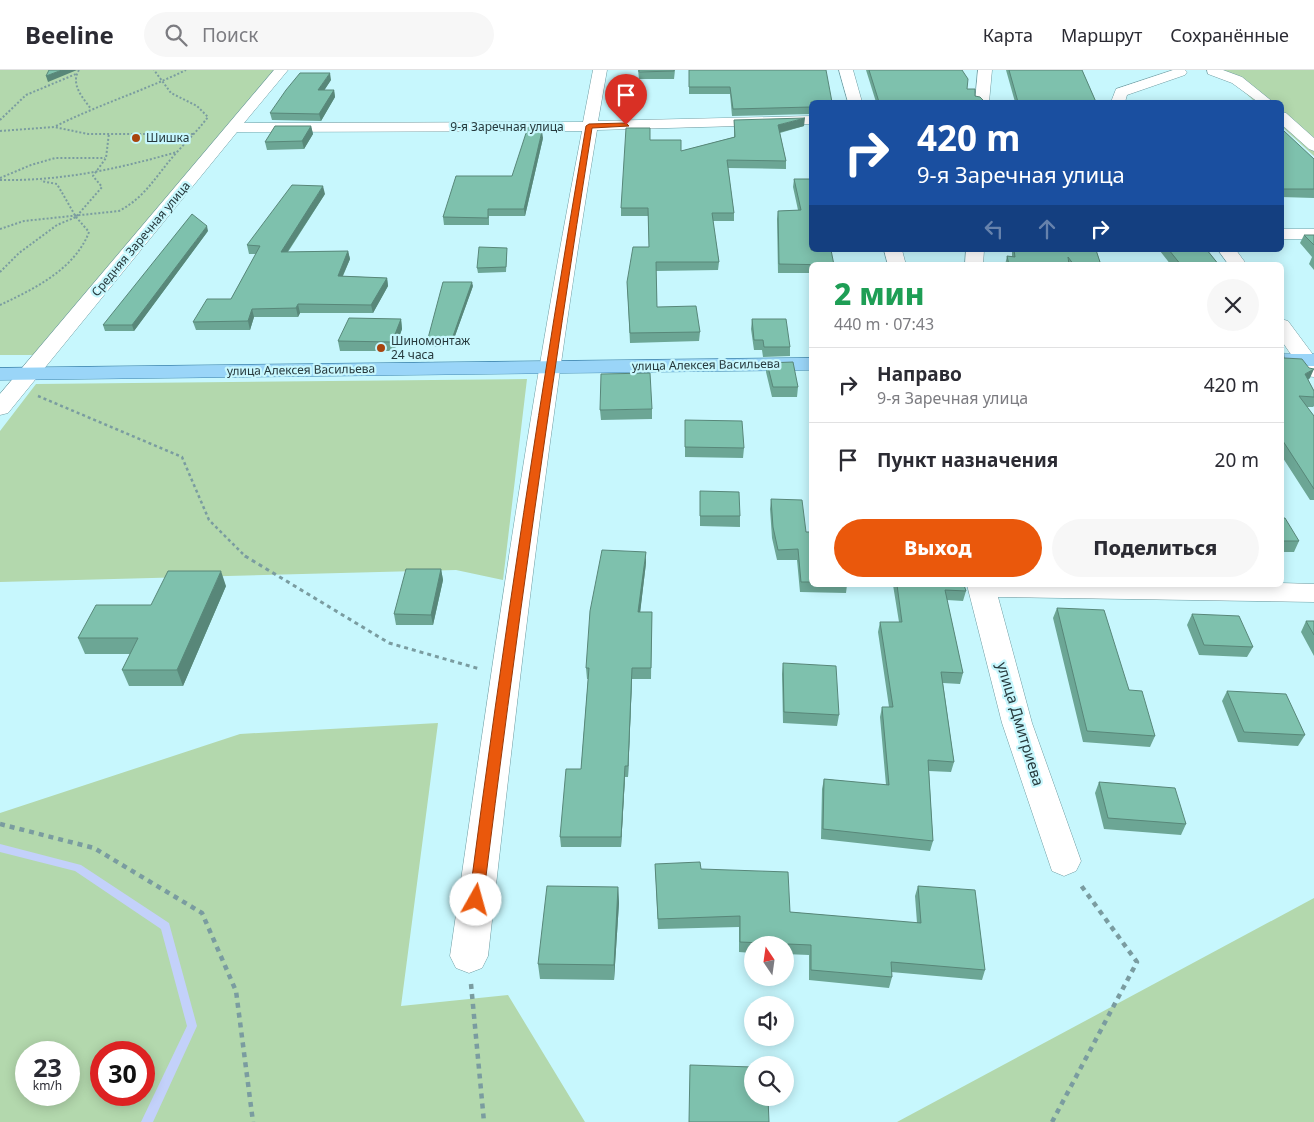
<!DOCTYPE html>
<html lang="ru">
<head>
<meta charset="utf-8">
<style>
	body { margin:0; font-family:"Noto Sans",sans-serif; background:#f7f7f7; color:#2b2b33; height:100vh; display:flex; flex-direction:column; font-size:19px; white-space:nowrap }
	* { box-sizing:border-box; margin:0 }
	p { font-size:16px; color:#7c7c81 }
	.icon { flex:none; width:28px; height:28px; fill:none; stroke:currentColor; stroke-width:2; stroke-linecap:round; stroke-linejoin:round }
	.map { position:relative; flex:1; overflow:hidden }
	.side { position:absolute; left:809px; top:192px; width:475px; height:325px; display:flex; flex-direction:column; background:#fff; border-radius:8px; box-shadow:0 2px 12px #0003 }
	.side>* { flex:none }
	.banner { position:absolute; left:809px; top:30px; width:475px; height:152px; border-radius:8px; box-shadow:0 2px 12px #0003; background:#1a4fa0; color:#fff; overflow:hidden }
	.needle { width:32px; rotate:347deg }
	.tools { position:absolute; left:744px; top:866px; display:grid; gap:10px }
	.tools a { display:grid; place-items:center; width:50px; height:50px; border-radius:50%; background:#fff; box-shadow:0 2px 12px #0003; font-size:25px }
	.speed { position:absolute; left:15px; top:971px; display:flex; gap:10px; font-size:25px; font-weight:700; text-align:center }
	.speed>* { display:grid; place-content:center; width:65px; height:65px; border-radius:50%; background:#fff; box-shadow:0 2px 12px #0003; line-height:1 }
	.speed small { font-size:12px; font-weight:400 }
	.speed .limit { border:8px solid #d22; background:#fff; color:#111 }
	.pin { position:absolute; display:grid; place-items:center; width:42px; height:42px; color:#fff; margin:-51px -21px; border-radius:50% 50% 50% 0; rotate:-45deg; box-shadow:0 0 5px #0007 }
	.pin .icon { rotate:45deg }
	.me { position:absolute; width:55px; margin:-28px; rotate:7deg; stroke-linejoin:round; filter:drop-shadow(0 0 4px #0008) }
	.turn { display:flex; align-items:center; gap:18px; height:105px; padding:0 25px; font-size:22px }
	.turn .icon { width:65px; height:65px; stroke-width:2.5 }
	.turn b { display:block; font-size:35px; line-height:42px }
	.lanes { display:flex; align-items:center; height:48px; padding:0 25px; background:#0003; justify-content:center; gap:25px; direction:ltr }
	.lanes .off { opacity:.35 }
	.round { display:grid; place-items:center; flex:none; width:52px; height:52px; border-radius:26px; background:#f7f7f7 }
	.head { display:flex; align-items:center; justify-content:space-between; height:85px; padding:0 25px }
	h1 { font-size:30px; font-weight:800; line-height:38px; color:#1e9e55 }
	.primary-button { display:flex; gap:10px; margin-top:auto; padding:10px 25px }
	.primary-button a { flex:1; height:58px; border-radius:30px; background:#ea580c; color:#fff; font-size:20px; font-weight:800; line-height:58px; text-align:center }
	.primary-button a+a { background:#f7f7f7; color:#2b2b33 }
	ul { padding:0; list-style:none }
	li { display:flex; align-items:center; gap:15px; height:75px; padding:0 25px; border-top:1px solid #e1e1e2 }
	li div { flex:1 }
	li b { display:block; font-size:19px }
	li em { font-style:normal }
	header { display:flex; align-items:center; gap:30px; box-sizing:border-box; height:70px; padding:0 25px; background:#fff; border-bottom:1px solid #e1e1e2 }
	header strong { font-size:24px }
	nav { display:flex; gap:28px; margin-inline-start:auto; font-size:18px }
	.search { width:350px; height:45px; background:#f7f7f7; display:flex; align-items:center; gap:12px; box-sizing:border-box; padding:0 18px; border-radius:28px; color:#7c7c81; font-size:19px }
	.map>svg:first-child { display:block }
</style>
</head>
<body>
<header>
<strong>Beeline</strong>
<div class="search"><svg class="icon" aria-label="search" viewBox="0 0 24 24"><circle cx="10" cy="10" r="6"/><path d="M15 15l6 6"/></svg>Поиск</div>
<nav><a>Карта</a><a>Маршрут</a><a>Сохранённые</a></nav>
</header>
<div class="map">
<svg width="1314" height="1052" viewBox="0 0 1314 1052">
	<rect width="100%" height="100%" fill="#c7f7fd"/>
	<path fill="#b3d8ad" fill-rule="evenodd" d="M0 0H275L36 285H0Z
		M1221 0H1314V86L1281 56V32H1255Z
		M527 309 503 510 456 500 0 512V361L36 314Z
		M438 653 401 936 508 925 585 1052H0V743L240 664ZM69 982V1025H26V982ZM144 982V1025H101V982Z
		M1314 828V1052H897Z"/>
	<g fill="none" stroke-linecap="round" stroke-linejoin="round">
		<path fill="#c3d1fa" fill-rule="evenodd" d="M0 774 81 795 169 853 197 956 153 1052H141L187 956 161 859 75 801 0 782Z"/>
		<defs>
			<path id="minor" d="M274 0H288L244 53 583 52 593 0H607L598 51 811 46V54L597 60C551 334 519 610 488 886L482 898 469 903 456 898 450 886C490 610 529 334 582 61L237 62 8 343 0 345V324Z
				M839 0H853L862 32H848Z
				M978 0H992L989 32H975Z
				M1173 0H1185L1187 2 1185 5 1127 25 1125 32H1111L1116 19Z
				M1207 0H1223L1242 7 1273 32H1258L1232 13 1208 4Z
				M1281 42 1286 43 1314 68V81L1309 79 1281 54Z
				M1281 159H1314V169H1281Z
				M884 180H902L906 195H888Z
				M966 180H984L983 195H965Z
				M1218 180H1236L1247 195H1229Z
				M1281 249 1288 251 1314 286V307L1306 306 1281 270Z
				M1281 513 1314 514V532L998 527 1032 653 1081 791 1076 801 1064 806 1052 801 1002 653 967 515H1281Z"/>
			<path id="major" d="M1281 284H1314V296H1281Z
				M811 288V300L0 310V298Z"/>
		</defs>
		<use href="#minor" stroke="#6f9ca2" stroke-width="1"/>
		<use href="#major" stroke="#468cb4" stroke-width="1"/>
		<path stroke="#7a9ca0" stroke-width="2" stroke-dasharray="2 2" stroke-linecap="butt" d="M79 0C70 14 83 28 91 39
			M0 50 26 25 76 4
			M56 56C98 35 143 21 186 0
			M0 61 54 57 88 64H195
			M0 108 31 95 55 88H105
			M0 110C63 111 117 99 177 82
			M0 159 24 151 119 141C146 127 157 104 177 82 188 70 198 60 208 47L197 36 171 23 154 0
			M0 202 19 183 57 155 76 147 102 117 93 106 106 88 109 63
			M0 235C34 219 75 199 89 162L76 147 57 114 41 111"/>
		<path stroke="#7a9ca0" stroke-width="2.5" stroke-dasharray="3 3" stroke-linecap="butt" d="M38 326 182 387 209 450 246 487"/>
		<path stroke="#7a9ca0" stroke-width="3" stroke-dasharray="4 4" stroke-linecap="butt" d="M245 486 389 573 480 599"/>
		<path stroke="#7a9ca0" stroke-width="4.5" stroke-dasharray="5 5" stroke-linecap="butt" d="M0 754 94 778 202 843 236 921 253 1052
			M471 914 484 1052
			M1052 1052 1137 892 1080 814"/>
		<use href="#minor" fill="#fff" fill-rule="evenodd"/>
		<use href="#major" fill="#9ad5f8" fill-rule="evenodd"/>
	</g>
	<path fill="#6ca695" d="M638 0H675L674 9H639Z
		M689 0 811 32V44L732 46 730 24H689Z
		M866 0H962L967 19 975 26 985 32H876Z
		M1006 0H1082L1096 32H1015Z
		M331 10 324 20H334L335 27 321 51 272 50 270 43Z
		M734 50 804 56 780 63 786 91V99L728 98 734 143V151H713L719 192 718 200 656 201 657 237 700 262 699 271 630 273 627 212 649 177 648 146H621V138L650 70 681 81 734 67Z
		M311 56 313 64 304 79 267 80 265 72Z
		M1281 61 1314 89V128L1281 127Z
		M543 68 525 146H489V155H444L443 147 512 106Z
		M794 109 834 195H811V206V203H778L777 149 778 141 798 140 793 117Z
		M325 124 288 182 348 181 350 189 343 206 387 208 388 216 373 243H300L298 247H254L250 260H196L193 252 231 229 256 184H249L247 175Z
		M208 161 134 261H105L103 255Z
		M1304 165H1314V200L1309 194 1312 187 1300 173Z
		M1012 180H1096L1101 195H1005L1007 186 1012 187Z
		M1119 180H1207L1219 195H1171L1160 181Z
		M507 182 506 202 478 203 477 198Z
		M473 216 451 277H427V272Z
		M401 249 402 259 394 281H340L338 271Z
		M752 249 790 277V286L763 287 762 280H754L751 259Z
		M1281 275 1284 288 1310 308 1308 310 1314 321V336L1313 337H1307L1314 346V430H1310L1281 385Z
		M767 293 798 317 797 327H772L766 302Z
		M652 339V349L601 350 600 340Z
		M685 350 744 378 743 388 685 387Z
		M700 421 740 446V457L700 456Z
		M771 429 806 462H811V515H847L846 523 800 522 797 490H777L772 468 770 439Z
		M1281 448 1299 471 1294 482H1281Z
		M646 493 640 542H652L651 609H632L628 707H625L621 777H561L560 767 581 699 588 609H587L586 598Z
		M441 499 443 510 433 555H396L394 544Z
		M893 515H964L966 521 963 531 947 530 963 603 960 614 943 613 954 692 951 702 929 701 933 771 930 781 821 769 822 719 824 709 886 715 880 647 882 637H889L878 562 880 552H899Z
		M226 516 183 616H129L122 600 130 584H85L78 568 151 535Z
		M1057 538 1129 620 1155 666 1150 677 1083 672 1053 548Z
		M1192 544 1253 577 1247 587 1199 585 1187 555Z
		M1306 551H1314V586L1301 562Z
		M783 593 839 645 837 656 783 653 782 604Z
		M1227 621 1305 665 1298 676 1238 672 1222 631Z
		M1099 712 1186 754 1181 765 1104 759 1095 723Z
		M655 794 701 799 790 842 917 853 915 826 918 816 985 900 982 910 891 902 892 907 889 918 809 910V885L785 884V875H752V883L739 882V857L658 859Z
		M618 817 619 833 614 910 540 909 538 894Z"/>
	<path fill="#588779" d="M62 0H77L48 12 46 6Z
		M330 3 331 10 320 27 318 20Z
		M334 20 335 27 321 51 319 44Z
		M805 48 804 56 777 63 778 55Z
		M311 56 313 64 304 79 302 71Z
		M542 61 543 68 525 146 524 139Z
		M323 116 325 124 282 190 281 182Z
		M207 156 208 161 134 261 132 255Z
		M348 181 350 189 339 214 338 206Z
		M387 208 388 216 373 243 371 235Z
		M472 212 473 216 451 277V272Z
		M298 234 300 243 298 247 296 238Z
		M252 239 254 247 250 260 248 251Z
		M401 249 402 259 394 281 392 272Z
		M1314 299 1310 308 1301 313 1305 304Z
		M646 482V493L639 552 638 542Z
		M441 499 443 510 433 555 431 545Z
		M221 501 226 516 183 616 177 600Z
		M632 598V609L628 707V696Z
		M625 696V707L621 777V767Z
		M618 817 619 833 614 910V895Z"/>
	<path fill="#7ec1ad" stroke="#588779" d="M49 0H62L46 6Z
		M639 0H674V1L639 2Z
		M689 0H826L832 32H811V37L733 39 730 17H689Z
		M869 0H962L968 9 967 19H975V26L980 27 985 32H879Z
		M1009 0H1082L1096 32H1018Z
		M300 3H330L318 20H334L319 44 270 43 286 20Z
		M805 48 778 55 786 91 727 90 734 143H712L719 192H656L657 237 696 236 700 262 630 263 627 212 633 177H649L648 138H621L626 58H650V70H681V81L735 67 734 50Z
		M275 56H311L302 71 265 72Z
		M528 57 542 61 524 139H488V148L443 147 456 106H512Z
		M1281 61H1284L1314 89V119H1281Z
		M794 109H811V180H831L834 195 779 194 778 141 801 140Z
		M292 115 323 116 281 182 348 181 338 206 387 208 371 235 298 234 296 238 252 239 248 251 193 252 207 229H231L260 176 247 175Z
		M192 144 207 156 132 255H103Z
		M1304 165H1314V175Z
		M479 177 507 178 506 197 477 198Z
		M1014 180H1096L1101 195H1074L1068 187 1069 195H1009L1007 186 1015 187Z
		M1169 180H1207L1219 195H1181Z
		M443 212H472L451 272H427Z
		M349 248 401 249 392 272 338 271Z
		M752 249H786L790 277H764L763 270H754Z
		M1281 275H1283L1284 288 1302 289 1309 298 1314 299 1305 304 1314 321V327L1299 326 1314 346V419L1281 368Z
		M793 292 798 317H773L767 293Z
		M650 303 652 339 600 340 601 304Z
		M685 350 742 351 744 378 685 377Z
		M700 421 739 422 740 446H700Z
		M771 429 802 430 806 462H811V512H801L798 479 778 480 773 457Z
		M1281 448H1285L1299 471H1281Z
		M602 480 646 482 638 542H652L651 598H632L628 696H625L621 767H560L566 699H581L589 598H586L590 541Z
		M406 499H441L431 545 394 544Z
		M168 501H221L177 600H122L138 568H78L96 535H151Z
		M897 515H964L966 521 945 520 963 603 941 602 954 692 928 690 933 771 823 759 824 709 889 715 882 637H893L880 552H902Z
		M1057 538 1104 540 1129 620 1142 621 1155 666 1087 661Z
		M1192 544 1239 546 1253 577 1204 575Z
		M1306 551H1314V565Z
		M783 593 836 596 839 645 784 642Z
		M1227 621 1286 624 1305 665 1244 662Z
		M1099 712 1175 718 1186 754 1108 748Z
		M700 792 701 799 788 802 790 842 921 853 918 816 975 820 985 900 891 892 892 907 811 900V875L740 872V846L658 849 655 794Z
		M547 816 618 817 614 895 538 894Z
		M690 995 752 997V1028H768L769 1052H689Z"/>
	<path fill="#ea580c" stroke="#983908" d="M626 53 629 56 592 58C551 315 515 572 483 830L481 834 476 836 471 834 469 830C503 571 542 313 586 56L589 54Z"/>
	<g fill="#a8450f" stroke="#c7f7fd" stroke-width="2">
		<circle cx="136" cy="68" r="5"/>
		<circle cx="381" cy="278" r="5"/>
	</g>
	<g text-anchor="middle" stroke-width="4.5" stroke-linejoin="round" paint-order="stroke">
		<g font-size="12" fill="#26393c" stroke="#c7f7fd">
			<text x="507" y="61">9-я Заречная улица</text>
			<text transform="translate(141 169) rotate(-50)" y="4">Средняя Заречная улица</text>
			<text transform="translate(706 295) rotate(-1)" y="4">улица Алексея Васильева</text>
			<text transform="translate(301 300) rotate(-1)" y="4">улица Алексея Васильева</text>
		</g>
		<g font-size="12" fill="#26393c" stroke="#c7f7fd" text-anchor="start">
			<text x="146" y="72">Шишка</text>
			<text x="391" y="275">Шиномонтаж<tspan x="391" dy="14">24 часа</tspan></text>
		</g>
		<g font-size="15" fill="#26393c" stroke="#c7f7fd">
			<text transform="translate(1020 654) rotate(73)" y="5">улица Дмитриева</text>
		</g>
	</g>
</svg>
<div class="tools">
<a><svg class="needle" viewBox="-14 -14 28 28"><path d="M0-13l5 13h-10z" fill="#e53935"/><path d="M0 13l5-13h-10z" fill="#7c7c81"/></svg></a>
<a><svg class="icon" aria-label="sound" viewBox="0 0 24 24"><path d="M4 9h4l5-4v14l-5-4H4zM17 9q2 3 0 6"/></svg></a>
<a><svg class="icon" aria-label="search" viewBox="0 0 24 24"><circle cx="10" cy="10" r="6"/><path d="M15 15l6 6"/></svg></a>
</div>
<div class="speed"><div>23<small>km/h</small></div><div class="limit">30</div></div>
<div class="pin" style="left:626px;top:55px;background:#d93025"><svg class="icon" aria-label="arrive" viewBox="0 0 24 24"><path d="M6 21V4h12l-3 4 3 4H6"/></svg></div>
<svg class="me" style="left:476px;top:830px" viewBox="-20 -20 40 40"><circle r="19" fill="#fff"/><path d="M0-13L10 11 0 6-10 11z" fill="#ea580c"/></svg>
<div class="banner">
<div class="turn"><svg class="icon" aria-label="right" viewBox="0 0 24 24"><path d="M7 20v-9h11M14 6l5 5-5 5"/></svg><div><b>420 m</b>9-я Заречная улица</div></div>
<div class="lanes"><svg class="icon off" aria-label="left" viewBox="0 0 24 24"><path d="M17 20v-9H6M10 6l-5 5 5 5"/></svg><svg class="icon off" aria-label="ahead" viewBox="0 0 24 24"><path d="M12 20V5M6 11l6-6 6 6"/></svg><svg class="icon" aria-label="right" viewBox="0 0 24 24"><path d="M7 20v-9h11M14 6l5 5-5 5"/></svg></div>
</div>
<section class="side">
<div class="head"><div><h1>2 мин</h1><p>440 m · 07:43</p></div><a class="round"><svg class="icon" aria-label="close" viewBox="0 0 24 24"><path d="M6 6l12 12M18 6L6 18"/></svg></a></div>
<ul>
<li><svg class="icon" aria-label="right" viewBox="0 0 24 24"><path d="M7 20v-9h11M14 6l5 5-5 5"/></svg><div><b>Направо</b><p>9-я Заречная улица</p></div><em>420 m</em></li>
<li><svg class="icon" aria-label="arrive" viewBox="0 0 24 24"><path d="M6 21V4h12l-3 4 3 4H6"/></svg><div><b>Пункт назначения</b></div><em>20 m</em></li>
</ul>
<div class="primary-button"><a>Выход</a><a>Поделиться</a></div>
</section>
</div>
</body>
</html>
